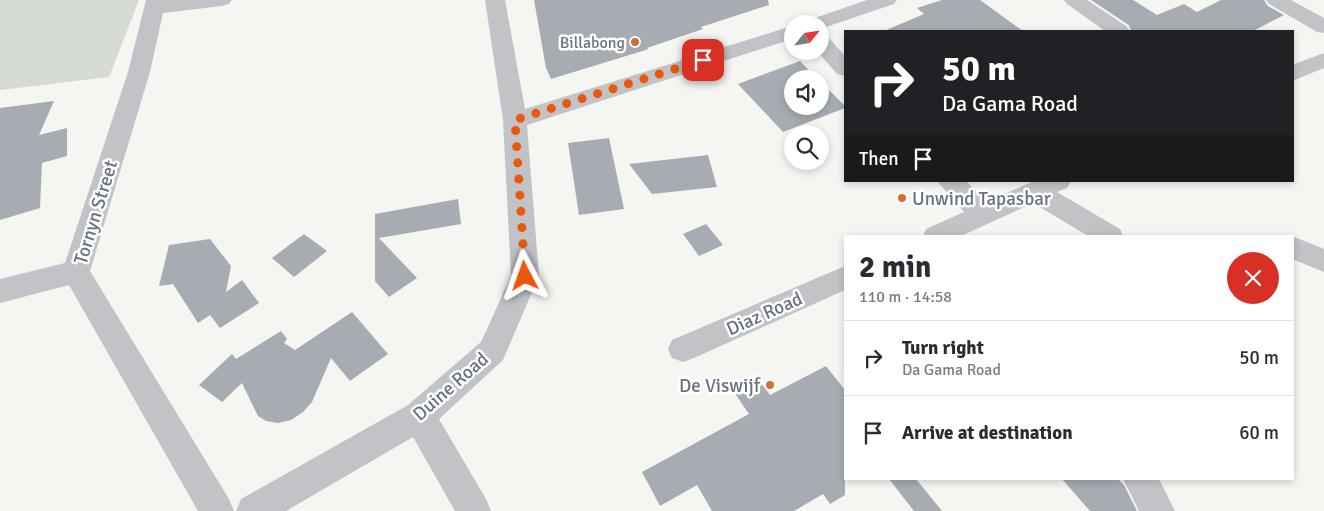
<!DOCTYPE html>
<html lang="en">
<head>
<meta charset="utf-8">
<style>
	body { margin:0; font-family:Signika,sans-serif; background:#f2f2f3; color:#2b2b33; height:100vh; display:flex; flex-direction:column; font-size:19px; white-space:nowrap }
	* { box-sizing:border-box; margin:0 }
	p { font-size:16px; color:#7c7c81 }
	.icon { flex:none; width:28px; height:28px; fill:none; stroke:currentColor; stroke-width:2; stroke-linecap:round; stroke-linejoin:round }
	.map { position:relative; flex:1; overflow:hidden }
	.panel { position:absolute; left:844px; top:235px; width:450px; height:245px; display:flex; flex-direction:column; background:#fff; border-radius:0px; box-shadow:0 2px 8px #0003 }
	.panel>* { flex:none }
	.hud { position:absolute; left:844px; top:30px; width:450px; height:152px; border-radius:0px; box-shadow:0 2px 8px #0003; background:#202124; color:#fff; overflow:hidden }
	.needle { width:32px; rotate:60deg }
	.controls { position:absolute; left:784px; top:15px; display:grid; gap:10px }
	.controls a { display:grid; place-items:center; width:45px; height:45px; border-radius:50%; background:#fff; box-shadow:0 2px 8px #0003; font-size:25px }
	.pin { position:absolute; display:grid; place-items:center; width:42px; height:42px; color:#fff; margin:-21px; border-radius:10px; box-shadow:0 2px 8px #0006 }
	.me { position:absolute; width:55px; margin:-28px; rotate:356deg; stroke-linejoin:round; filter:drop-shadow(0 0 4px #0008) }
	.turn { display:flex; align-items:center; gap:18px; height:105px; padding:0 15px; font-size:22px }
	.turn .icon { width:65px; height:65px; stroke-width:2.5 }
	.turn b { display:block; font-size:35px; line-height:42px }
	.then { display:flex; align-items:center; height:48px; padding:0 15px; background:#0003; gap:10px; font-size:19px }
	.round { display:grid; place-items:center; flex:none; width:52px; height:52px; border-radius:26px; background:#f2f2f3 }
	.headline { display:flex; align-items:center; justify-content:space-between; height:85px; padding:0 15px }
	h1 { font-size:30px; font-weight:700; line-height:38px }
	ul { padding:0; list-style:none }
	li { display:flex; align-items:center; gap:15px; height:75px; padding:0 15px; border-top:1px solid #e1e1e2 }
	li div { flex:1 }
	li b { display:block; font-size:19px }
	li em { font-style:normal }
	.map>svg:first-child { display:block }
</style>
</head>
<body>
<div class="map">
<svg width="1324" height="511" viewBox="0 0 1324 511">
	<rect width="100%" height="100%" fill="#f5f5f2"/>
	<path fill="#d5dbd3" d="M0 0H139L109 77 0 90Z"/>
	<path fill="#a7acb3" d="M534 0H768L769 5 701 27 703 29 647 48 649 49 551 79 546 68Z
		M942 0H980L1023 31H884L924 14 917 8Z
		M1091 0H1133L1157 15 1184 4 1197 12 1221 0H1264L1268 6 1284 15 1253 31H1132L1129 27 1130 26Z
		M800 61 817 79H792V106H820V81L845 106V108L783 132 738 84Z
		M54 101 39 135 67 128V156L42 163 40 208 0 220V108Z
		M609 138 624 209 579 215 568 143Z
		M708 155 717 187 652 194 629 164Z
		M458 199 461 224 379 238 417 278 389 297 375 281V214Z
		M706 224 723 245 699 256 683 234Z
		M304 234 327 251 294 277 272 258Z
		M210 239 231 266 226 292 242 280 259 303 220 328 210 315 198 323 173 284 159 286 169 245Z
		M352 312 388 354 350 381 331 358 312 402 303 412 291 420 278 423 266 421 258 416 242 383 222 402 199 385 232 354 236 359 281 331 287 339 284 343 295 350Z
		M826 366 845 390V495L830 504 823 494 794 511H712L697 485 660 506 642 472 749 414 734 392 758 379 770 395Z
		M889 479H916L942 511H914Z
		M1062 479H1118L1124 485 1137 511H1090Z"/>
	<g fill="none" stroke-linecap="round" stroke-linejoin="round">
		<path fill="#c1c3c7" fill-rule="evenodd" d="M146 0H232L229 4 222 6 163 13 150 72 90 271 229 499 234 511H198L69 285 0 303V279L65 263 128 72Z
			M485 0H505L525 109 792 26V39L527 125 539 276 503 360 439 419 486 499 491 511H455L413 437 286 511H236L241 499 408 405 481 342 511 276 503 120Z
			M867 0H897L894 4 823 28 820 29V24H806L809 20Z
			M1064 0H1087L1126 26 1130 31H1105L1067 4Z
			M1266 0H1291L1324 18V33L1317 32 1269 4Z
			M820 35 828 37 845 56V76L837 74 817 51H820Z
			M1324 53V68L1292 81V65Z
			M937 181H966L986 202 1034 181H1071L1067 188 1057 192 1120 229 1123 236H1088L1033 203 961 236H923L926 229 964 212Z
			M1292 236 1324 249V272L1292 259Z
			M845 266V290L694 358 683 362 672 358 668 349 672 340Z
			M1123 479H1159L1175 511H1139Z"/>
	</g>
	<g fill="none" stroke-linecap="round" stroke-linejoin="round">
		<path stroke="#ea580c" stroke-width="9" stroke-dasharray="0 16.2" d="M525 276 515 120 703 60"/>
	</g>
	<g fill="#d06f37" stroke="#fff" stroke-width="2">
		<circle cx="635" cy="42" r="5"/>
		<circle cx="902" cy="198" r="5"/>
		<circle cx="770" cy="385" r="5"/>
	</g>
	<g text-anchor="middle" stroke-width="5" stroke-linejoin="round" paint-order="stroke">
		<g font-size="16" fill="#677180" stroke="#fff" text-anchor="end">
			<text x="625" y="48">Billabong</text>
		</g>
		<g font-size="19" fill="#677180" stroke="#fff" text-anchor="start">
			<text x="912" y="205">Unwind Tapasbar</text>
			<text x="760" y="392" text-anchor="end">De Viswijf</text>
		</g>
		<g font-size="19" fill="#677180" stroke="#fff">
			<text transform="translate(95 212) rotate(-73)" y="7">Tornyn Street</text>
			<text transform="translate(764 313) rotate(-24)" y="7">Diaz Road</text>
			<text transform="translate(450 386) rotate(-41)" y="7">Duine Road</text>
		</g>
	</g>
</svg>
<div class="controls">
<a><svg class="needle" viewBox="-14 -14 28 28"><path d="M0-13l5 13h-10z" fill="#e53935"/><path d="M0 13l5-13h-10z" fill="#7c7c81"/></svg></a>
<a><svg class="icon" aria-label="sound" viewBox="0 0 24 24"><path d="M4 9h4l5-4v14l-5-4H4zM17 9q2 3 0 6"/></svg></a>
<a><svg class="icon" aria-label="search" viewBox="0 0 24 24"><circle cx="10" cy="10" r="6"/><path d="M15 15l6 6"/></svg></a>
</div>
<div class="pin" style="left:703px;top:60px;background:#d93025"><svg class="icon" aria-label="arrive" viewBox="0 0 24 24"><path d="M6 21V4h12l-3 4 3 4H6"/></svg></div>
<svg class="me" style="left:525px;top:276px" viewBox="-20 -20 40 40"><path d="M0-17L14 15 0 8-14 15z" fill="#ea580c" stroke="#fff" stroke-width="4"/></svg>
<div class="hud">
<div class="turn"><svg class="icon" aria-label="right" viewBox="0 0 24 24"><path d="M7 20v-9h11M14 6l5 5-5 5"/></svg><div><b>50 m</b>Da Gama Road</div></div>
<div class="then">Then<svg class="icon" aria-label="arrive" viewBox="0 0 24 24"><path d="M6 21V4h12l-3 4 3 4H6"/></svg></div>
</div>
<section class="panel">
<div class="headline"><div><h1>2 min</h1><p>110 m · 14:58</p></div><a class="round" style="background:#d93025;color:#fff"><svg class="icon" aria-label="close" viewBox="0 0 24 24"><path d="M6 6l12 12M18 6L6 18"/></svg></a></div>
<ul>
<li><svg class="icon" aria-label="right" viewBox="0 0 24 24"><path d="M7 20v-9h11M14 6l5 5-5 5"/></svg><div><b>Turn right</b><p>Da Gama Road</p></div><em>50 m</em></li>
<li><svg class="icon" aria-label="arrive" viewBox="0 0 24 24"><path d="M6 21V4h12l-3 4 3 4H6"/></svg><div><b>Arrive at destination</b></div><em>60 m</em></li>
</ul>
</section>
</div>
</body>
</html>
